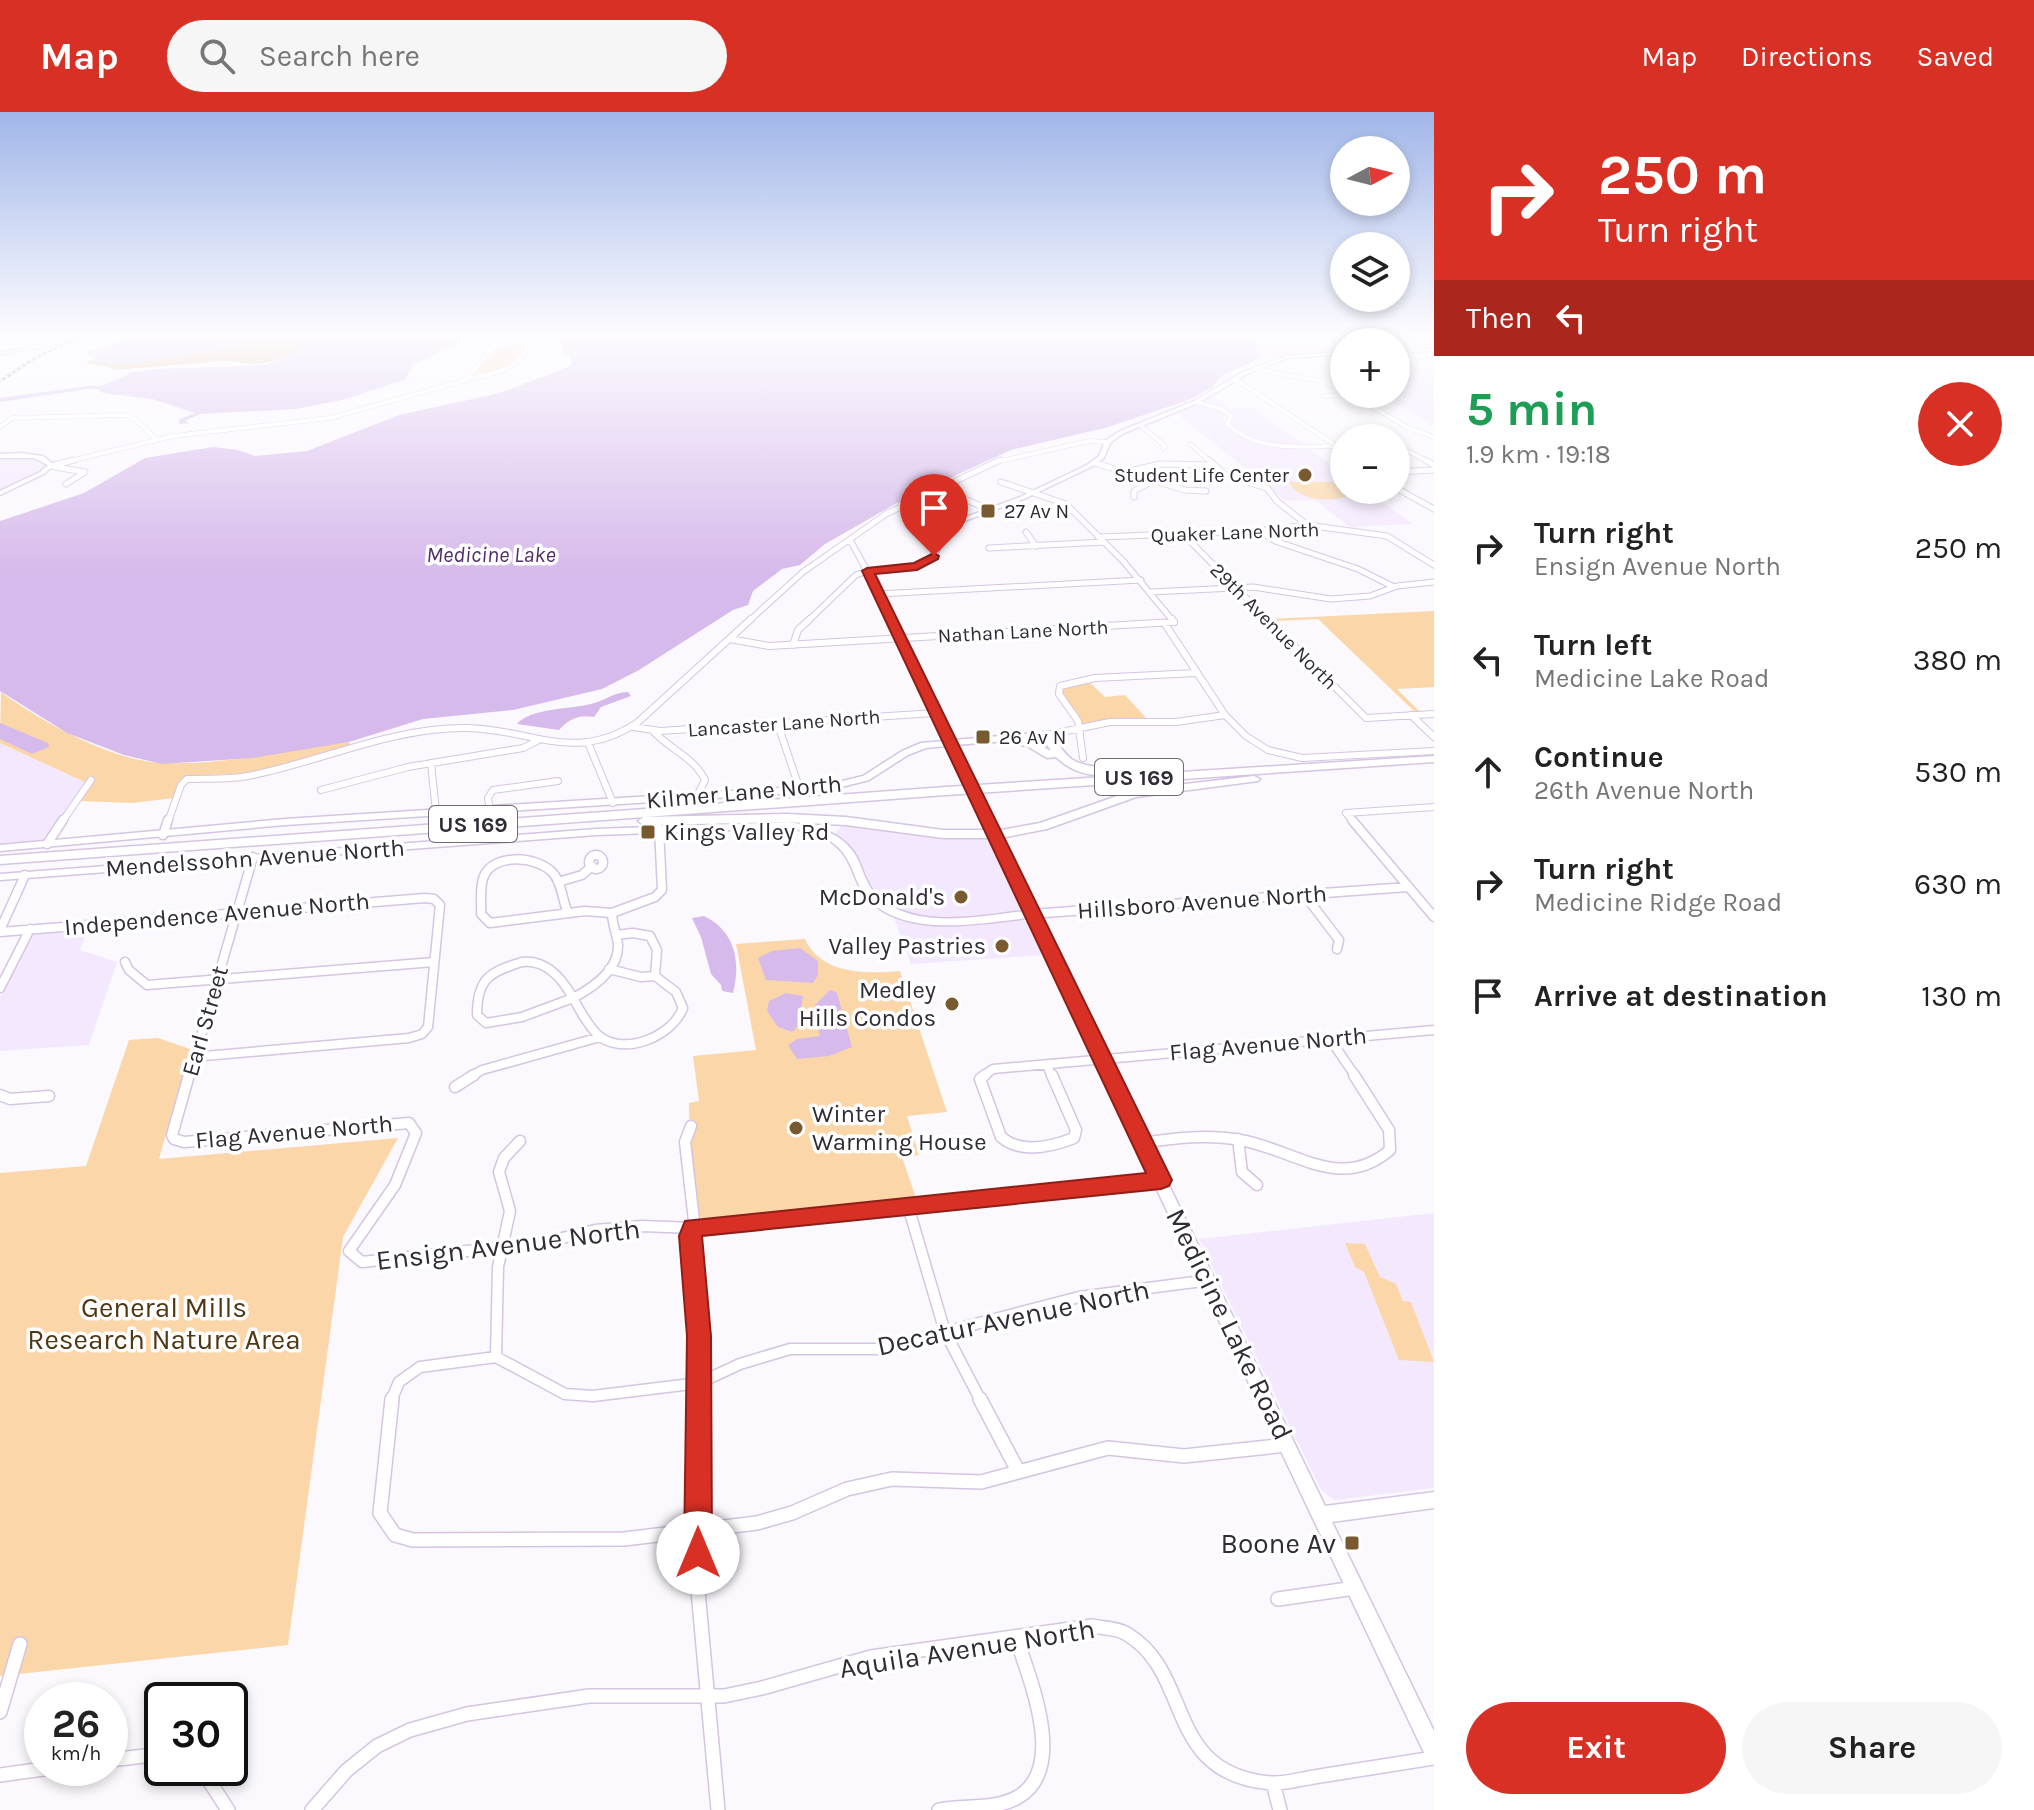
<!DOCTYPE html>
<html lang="en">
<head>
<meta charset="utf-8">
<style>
	body { margin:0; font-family:Karla,sans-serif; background:#f6f6f6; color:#222; height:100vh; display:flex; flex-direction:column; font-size:30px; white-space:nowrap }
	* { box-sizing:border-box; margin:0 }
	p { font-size:26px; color:#767676 }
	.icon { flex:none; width:44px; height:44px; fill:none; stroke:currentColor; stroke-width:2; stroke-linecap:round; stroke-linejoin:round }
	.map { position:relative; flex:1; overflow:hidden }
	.drawer { display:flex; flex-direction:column; background:#fff; width:600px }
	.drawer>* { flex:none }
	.guide { background:#d93025; color:#fff; overflow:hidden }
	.needle { width:52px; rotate:83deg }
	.buttons { position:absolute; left:1330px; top:24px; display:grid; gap:16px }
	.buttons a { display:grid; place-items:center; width:80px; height:80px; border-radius:50%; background:#fff; box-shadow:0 4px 12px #0003; font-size:40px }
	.speed { position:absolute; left:24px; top:1570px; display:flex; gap:16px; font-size:40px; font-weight:700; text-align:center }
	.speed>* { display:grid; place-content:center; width:104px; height:104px; border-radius:50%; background:#fff; box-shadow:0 4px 12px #0003; line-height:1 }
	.speed small { font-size:20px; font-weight:400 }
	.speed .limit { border:4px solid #111; border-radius:12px; background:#fff; color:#111 }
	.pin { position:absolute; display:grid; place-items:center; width:68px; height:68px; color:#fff; margin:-82px -34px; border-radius:50% 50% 50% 0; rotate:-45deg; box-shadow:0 0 8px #0007 }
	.pin .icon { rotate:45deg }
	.me { position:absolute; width:88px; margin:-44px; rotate:0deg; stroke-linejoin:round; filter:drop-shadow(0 0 6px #0008) }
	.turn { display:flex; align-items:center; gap:28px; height:168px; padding:0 32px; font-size:36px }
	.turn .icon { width:104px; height:104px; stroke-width:2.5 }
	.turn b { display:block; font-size:56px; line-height:68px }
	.then { display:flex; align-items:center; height:76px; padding:0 32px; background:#0003; gap:16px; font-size:30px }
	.round { display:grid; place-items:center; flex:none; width:84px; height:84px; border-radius:42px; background:#f6f6f6 }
	.headline { display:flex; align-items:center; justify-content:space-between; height:136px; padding:0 32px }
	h1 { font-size:48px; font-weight:700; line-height:60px; color:#1e9e55 }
	.cta { display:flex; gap:16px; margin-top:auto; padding:16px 32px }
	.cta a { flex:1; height:92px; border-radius:48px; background:#d93025; color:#fff; font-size:32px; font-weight:700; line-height:92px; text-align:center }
	.cta a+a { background:#f6f6f6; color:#222 }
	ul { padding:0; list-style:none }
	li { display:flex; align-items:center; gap:24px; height:112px; padding:0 32px }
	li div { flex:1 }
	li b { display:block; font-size:30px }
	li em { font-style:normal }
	header { display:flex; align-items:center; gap:48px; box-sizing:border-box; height:112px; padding:0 40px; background:#d93025; color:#fff }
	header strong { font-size:38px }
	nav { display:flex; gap:44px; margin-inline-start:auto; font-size:28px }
	.search { width:560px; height:72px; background:#f6f6f6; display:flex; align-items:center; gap:20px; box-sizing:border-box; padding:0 28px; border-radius:44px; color:#767676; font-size:30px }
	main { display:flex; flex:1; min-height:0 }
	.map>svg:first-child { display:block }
</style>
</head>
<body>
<header>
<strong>Map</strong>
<div class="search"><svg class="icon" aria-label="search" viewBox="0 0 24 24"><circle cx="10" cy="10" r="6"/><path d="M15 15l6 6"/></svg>Search here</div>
<nav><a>Map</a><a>Directions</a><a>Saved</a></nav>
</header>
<main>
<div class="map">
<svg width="1434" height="1698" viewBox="0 0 1434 1698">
	<rect width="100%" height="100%" fill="#fbf8fe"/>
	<path fill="#f4e8fe" d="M1247 224H1434V237L1396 238V230H1344V241L1260 246 1259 235Z
		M1396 246 1413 255 1434 257V315L1381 282H1396Z
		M1212 284 1230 296H1253L1344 362V378H1366L1413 412 1350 415 1315 388 1286 389 1176 301Z
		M0 345H33L49 352 40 360 0 379Z
		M0 631 86 671 45 728 0 733Z
		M843 712 984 725 990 729 1020 796 1015 800 933 807 890 795 865 773 857 745 834 723Z
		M893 803 907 808H1023L1029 812 1045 843 911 852Z
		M89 815 80 838 117 850 89 933 0 939V885L30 824 34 821Z
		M1434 1101V1376L1335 1388 1321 1378 1199 1127Z"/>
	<path fill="#fbd6a8" d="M500 231H525L528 238 517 253 465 267 492 235Z
		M1289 370H1332L1344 374V378H1354V381C1338 392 1297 390 1289 370Z
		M1434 499V575L1397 577 1420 600 1416 601 1318 507 1274 509 1271 507Z
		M1087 568 1105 585 1125 583 1148 608 1082 612 1061 578Z
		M1 580C41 610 114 650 164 651 227 653 288 638 349 630L351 634 249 661 189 664 179 669 174 686 132 691 81 689 91 673 0 631Z
		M805 827C821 863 867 862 900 859L947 1000 907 1004 919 1043 902 1045 916 1086 706 1109 699 1104 690 1038 689 991 699 989 693 944 756 938 736 832Z
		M158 926 190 937 159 1047 398 1026 343 1125 288 1533 0 1564V1061L86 1054 129 928Z
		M1345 1131 1365 1132 1380 1165 1396 1172 1403 1189 1411 1190 1434 1250 1399 1248 1364 1160 1355 1155Z"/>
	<path fill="#deb98c" d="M265 230H287L299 234 297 240C264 255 258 253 224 249L112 258 114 256 85 251 95 246 97 250 123 253Z"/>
	<path fill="#d6baeb" d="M135 224H468L456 233 413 252 406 267 346 287 296 297 200 302 185 309 189 311 179 312 180 307 195 301 152 287 103 281 98 277 79 276 104 273 130 261 155 257 267 253 297 240 299 234 287 230H265L123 253 96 250 94 245 85 241Z
		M558 224H1247L1259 235 1260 246 1221 264 1213 275 1186 289 1105 316 1011 338 904 387 825 432 800 453 782 457 753 479 748 493 733 498 639 558 602 577 513 598 423 607 349 630 253 646 162 652 124 643 67 621 0 579V409L84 381 145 346 213 335 238 338 255 344 307 339 399 303 500 281 571 254 572 248 562 238Z
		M628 580 631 584 601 595 594 605C578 602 568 608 559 618L517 612C530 596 572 597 591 592 605 589 613 580 628 580Z
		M0 611 48 631 49 635 32 642 0 627Z
		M704 804C735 819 741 849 733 881L722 879 721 873 711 862 701 825 692 806Z
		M800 836 818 849V863L813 871 766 868 758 846 772 839Z
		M830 878 837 881 852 935 829 944 797 947 788 933 797 927 820 924 814 905 815 893Z
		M786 881 803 884 799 913 792 920 778 915 767 899 769 889Z"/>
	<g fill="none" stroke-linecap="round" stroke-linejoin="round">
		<path fill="#d6baeb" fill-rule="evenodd" d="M94 273 96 276 0 290V286Z"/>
		<defs>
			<path id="street-far5" d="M517 229 529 234C517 260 492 261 466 268L495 233Z
				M1255 257 1320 269 1344 277
				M1235 267 1344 339
				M1352 282 1408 316 1434 325
				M1325 284 1354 283
				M1196 290 1219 296 1231 304 1227 312C1256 339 1296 335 1333 334
				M1140 313 1165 334 1163 336
				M0 315 12 306 124 303 135 307 156 327
				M1190 332 1211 350
				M1396 333 1429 350
				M66 350 173 324 330 306 466 268
				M996 350 1089 329 1107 330"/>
			<path id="street-far4" d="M1209 348 1227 364 1267 376 1277 389 1307 413
				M1425 348 1434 353
				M1095 351 1185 378 1206 379
				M51 354 74 348
				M55 355 85 360 66 372
				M1126 360 1160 352 1213 353
				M1396 360 1434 358
				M1001 370 1066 392 1124 450 1173 509
				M1396 376 1434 397
				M1134 385V379L1153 369
				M965 387 987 397
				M901 393 957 410
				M1259 419 1275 429 1358 457 1394 475
				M1026 420 1036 434
				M1182 421 1269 509
				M1098 425 1259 419 1307 413 1387 424 1434 453
				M989 436 1104 430
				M1151 480 1253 475 1331 487 1370 484 1397 474 1434 470
				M878 482 1141 468
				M749 509 803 460 886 402 1000 348
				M808 509 856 463 867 459 850 428"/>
			<path id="street-far3" d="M1267 507 1366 606 1434 602
				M1165 512 1225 603 1246 624 1268 638 1302 646 1434 639
				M730 527 769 534 1174 510 1172 507
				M793 533 798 518 810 507
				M1411 603 1434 625
				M777 610 800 678
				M633 615 660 619 935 601
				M652 618C669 637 694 645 705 668L696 686
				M1047 623 1110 610H1176L1225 603
				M589 633 613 691
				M1083 646 1078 609 1059 582 1060 574 1095 566 1196 561
				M431 651 436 700
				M321 678 408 655 523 636 537 629
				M490 699 488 686 493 678 558 669
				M62 710 91 668
				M168 710 181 673 187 667C207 666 228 668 248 664 321 650 391 615 467 616 533 617 573 652 637 611L751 507
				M1354 710 1346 701 1434 695"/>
			<path id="street-far2" d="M1352 708 1434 805
				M163 723 168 708
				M47 732 63 708
				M589 750a7 7 0 1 1 14 0a7 7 0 1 1-14 0Z
				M558 770 582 763 592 754
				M1304 782 1339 828 1337 837
				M568 801C562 788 562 770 552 760 536 744 494 741 484 764 479 775 482 790 481 802L490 811 585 799 612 801
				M1031 802 1408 775
				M0 818 25 763
				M0 820 425 786 434 787 440 793 428 915 422 922 409 926 193 945
				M125 850 129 858 147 873 434 850
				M522 850C546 847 562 866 573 886L522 905 486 911 477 903C477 867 489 860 522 850Z
				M609 857 641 865 655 864 657 838 650 824 633 821 616 823
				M0 876 30 817
				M573 886C580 898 587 913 598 923 623 945 672 925 683 896L676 880 655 864
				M573 886C592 876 619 858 618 833 617 822 612 812 612 801L655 785 662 778 659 716
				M1330 927 1356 965
				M1047 953 1052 965
				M189 965 253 745
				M470 965 482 958 600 925
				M982 965 993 957 1434 918"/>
			<path id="street-far1" d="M189 963 172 1023 174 1027 184 1030 409 1011 416 1021 395 1073 349 1139 362 1150 542 1131 595 1118 642 1114 693 1116 1161 1068
				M985 963 980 967 1001 1025C1021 1042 1051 1035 1074 1026L1076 1018 1052 963
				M455 975 474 963
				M0 983 10 987 49 984
				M691 1014 685 1030 694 1109 691 1124 698 1208V1289
				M1238 1027 1242 1060 1257 1073
				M1142 1031C1174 1026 1208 1022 1240 1028 1294 1037 1340 1081 1390 1038L1389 1018 1354 963
				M908 1094 945 1220 981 1289
				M496 1245 498 1155 510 1099 499 1060 504 1046 520 1029
				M391 1289 399 1270 420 1255 496 1245 565 1282 593 1284 699 1271 740 1252 790 1237H880L1079 1185 1210 1168"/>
			<path id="street" d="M392 1287 380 1401 395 1423 413 1428 624 1427 757 1411 792 1401 847 1377 892 1367 981 1370 1108 1336 1184 1344 1287 1333
				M698 1287V1479L718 1698
				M980 1287 1018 1359
				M1278 1487 1355 1476
				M0 1600 20 1532
				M110 1648 162 1642
				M201 1656 228 1698
				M0 1663 51 1656
				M1273 1671 1280 1698
				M312 1698 346 1659 377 1634 410 1618 467 1602 589 1584H724L762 1576 871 1545 1092 1514C1103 1516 1118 1516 1127 1522 1194 1562 1163 1662 1271 1671 1286 1672 1305 1666 1320 1664 1358 1658 1396 1652 1434 1646
				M939 1698C963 1693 996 1698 1018 1685 1068 1656 1029 1566 1016 1525"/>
			<path id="secondary" d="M86 224H96L0 243V241Z
				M1434 237V239L1396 240V238Z
				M1344 240V242L1287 246 1247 262 1198 291 1122 322 1110 331 1104 346 1091 355 1024 387 959 411 946 425 936 445 926 452 902 459 871 461 953 628 1047 620 1051 623 1047 626 955 633 970 663 968 665H962L947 634 926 636 908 643 869 668 826 679 285 713 0 739V733L285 707 826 673 863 664 902 639 921 631 944 629 863 459 865 458 902 455 922 450 931 443 940 424 955 409 1020 385 1087 353 1099 344 1105 329 1118 320 1194 289 1243 260 1286 244Z
				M21 341 43 344 54 353 44 362 0 383V379L40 360 48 353 34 346H0V342Z
				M977 686 982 689 1325 1394 1434 1380V1396L1332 1410 1434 1619V1649L1427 1647 1028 806C981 811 908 826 870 789 861 781 857 769 852 757 840 727 818 720 788 716L596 723 0 768V762L596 717 788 710C817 714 847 721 859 750 865 764 869 778 881 787 920 818 980 804 1025 799L972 689Z"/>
			<path id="highway" d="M1047 620 1051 621C1071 653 1074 651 1109 657L1111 659C1094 669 1069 658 1056 645L1047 646 1027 634 999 630 993 627C1010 617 1036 630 1051 639L1041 623Z
				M1434 644V650L946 683 0 752V744L946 675Z
				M1254 664 1260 667 1258 669 1136 685 1047 717 1001 726H943L846 713 787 710 644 713 638 709 644 705 787 702 846 705 943 718H1001L1040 711 1134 678Z"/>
		</defs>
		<use href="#street-far5" stroke="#d5c5e2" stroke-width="5"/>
		<use href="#street-far4" stroke="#d5c5e2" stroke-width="7"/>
		<use href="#street-far3" stroke="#d5c5e2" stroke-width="8"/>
		<use href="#street-far2" stroke="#d5c5e2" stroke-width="11"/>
		<use href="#street-far1" stroke="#d5c5e2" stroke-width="13"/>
		<use href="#street" stroke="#d5c5e2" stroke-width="16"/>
		<use href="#secondary" stroke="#d5c5e2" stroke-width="3"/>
		<use href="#highway" stroke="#d5c5e2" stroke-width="3"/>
		<use href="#street-far5" stroke="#fff" stroke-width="4"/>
		<use href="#street-far4" stroke="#fff" stroke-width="5"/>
		<use href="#street-far3" stroke="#fff" stroke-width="6"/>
		<use href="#street-far2" stroke="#fff" stroke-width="8"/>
		<use href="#street-far1" stroke="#fff" stroke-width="10"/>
		<use href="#street" stroke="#fff" stroke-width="13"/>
		<use href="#secondary" fill="#fff" fill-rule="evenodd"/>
		<use href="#highway" fill="#fff" fill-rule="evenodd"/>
		<defs>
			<path id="rail" d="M0 269 37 245 83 224"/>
		</defs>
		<use href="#rail" stroke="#8e8992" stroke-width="3"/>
		<use href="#rail" stroke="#fff" stroke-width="2" stroke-dasharray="3" stroke-linecap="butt"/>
		<defs>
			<path id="secondary-bridge" d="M965 663 977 689"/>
		</defs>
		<use href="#secondary-bridge" stroke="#d5c5e2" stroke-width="11" stroke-linecap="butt"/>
		<use href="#secondary-bridge" stroke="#fff" stroke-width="9"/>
	</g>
	<linearGradient id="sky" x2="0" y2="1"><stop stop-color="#a1b6e9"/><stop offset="0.48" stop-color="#fdfcff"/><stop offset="1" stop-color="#fdfcff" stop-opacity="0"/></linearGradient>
	<rect width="1434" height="462" fill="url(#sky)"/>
	<path fill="#d93025" stroke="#8d1f18" stroke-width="2" d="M934 441 939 444 938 447 917 458 875 462 1172 1068 1169 1074 1161 1077 702 1124 711 1224 712 1441 708 1451 698 1455 688 1451 684 1441 687 1224 679 1124 685 1109 1146 1061 862 459 867 456 914 451Z"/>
	<g fill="#79592f" stroke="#fff" stroke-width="3">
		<circle cx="1305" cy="363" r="8"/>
		<rect x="980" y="391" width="16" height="16" rx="4"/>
		<rect x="975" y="617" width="16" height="16" rx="4"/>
		<rect x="640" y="712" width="16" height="16" rx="4"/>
		<circle cx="961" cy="785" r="8"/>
		<circle cx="1002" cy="834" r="8"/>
		<circle cx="952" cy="892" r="8"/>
		<circle cx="796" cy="1016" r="8"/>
		<rect x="1344" y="1423" width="16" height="16" rx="4"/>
	</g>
	<g text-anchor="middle" stroke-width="7" stroke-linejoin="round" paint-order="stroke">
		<g font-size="20" fill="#312b36" stroke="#fff" text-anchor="start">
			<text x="1289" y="370" text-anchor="end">Student Life Center</text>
			<text x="1004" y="406">27 Av N</text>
			<text x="999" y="632">26 Av N</text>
		</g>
		<g font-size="20" fill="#312b36" stroke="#fff">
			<text transform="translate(1235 420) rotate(-2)" y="7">Quaker Lane North</text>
			<text transform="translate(1274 514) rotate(45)" y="7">29th Avenue North</text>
			<text transform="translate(1023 519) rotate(-3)" y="7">Nathan Lane North</text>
			<text transform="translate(784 611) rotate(-4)" y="7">Lancaster Lane North</text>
		</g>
		<g font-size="22" font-style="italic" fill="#512e69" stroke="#fff">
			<text x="491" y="450">Medicine Lake</text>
		</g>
		<g fill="#fff" stroke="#6f6b72" stroke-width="2">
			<rect x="1095" y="647" width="88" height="36" rx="6"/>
			<rect x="429" y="694" width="88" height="36" rx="6"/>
		</g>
		<g font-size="22" font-weight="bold" fill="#312b36">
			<text x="1139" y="673">US 169</text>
			<text x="473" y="720">US 169</text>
		</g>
		<g font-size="24" fill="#312b36" stroke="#fff">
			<text transform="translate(744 680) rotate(-5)" y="8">Kilmer Lane North</text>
			<text transform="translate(255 746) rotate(-4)" y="8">Mendelssohn Avenue North</text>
			<text transform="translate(1202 790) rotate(-4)" y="8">Hillsboro Avenue North</text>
			<text transform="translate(217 802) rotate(-5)" y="8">Independence Avenue North</text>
			<text transform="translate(205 909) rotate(-74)" y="8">Earl Street</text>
			<text transform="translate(1268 932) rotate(-5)" y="8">Flag Avenue North</text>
			<text transform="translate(294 1020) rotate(-5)" y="8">Flag Avenue North</text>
		</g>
		<g font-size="24" fill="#312b36" stroke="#fff" text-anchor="end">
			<text x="664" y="728" text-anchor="start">Kings Valley Rd</text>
			<text x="945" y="793">McDonald's</text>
			<text x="986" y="842">Valley Pastries</text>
			<text x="936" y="886">Medley<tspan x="936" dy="28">Hills Condos</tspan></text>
			<text x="812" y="1010" text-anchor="start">Winter<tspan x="812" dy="28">Warming House</tspan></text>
		</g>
		<g font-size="28" fill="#312b36" stroke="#fff">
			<text transform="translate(508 1132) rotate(-7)" y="10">Ensign Avenue North</text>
			<text transform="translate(1013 1205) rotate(-12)" y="10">Decatur Avenue North</text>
			<text transform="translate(1230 1212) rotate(64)" y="10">Medicine Lake Road</text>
			<text transform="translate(967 1536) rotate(-9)" y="10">Aquila Avenue North</text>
		</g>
		<g font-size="28" fill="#513713" stroke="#fff">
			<text x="164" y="1205">General Mills<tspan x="164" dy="32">Research Nature Area</tspan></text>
		</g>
		<g font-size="28" fill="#312b36" stroke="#fff" text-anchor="end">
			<text x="1336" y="1441">Boone Av</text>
		</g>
	</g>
</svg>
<div class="buttons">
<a><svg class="needle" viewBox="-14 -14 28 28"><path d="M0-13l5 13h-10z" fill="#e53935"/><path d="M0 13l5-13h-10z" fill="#767676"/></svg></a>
<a><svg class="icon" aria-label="layers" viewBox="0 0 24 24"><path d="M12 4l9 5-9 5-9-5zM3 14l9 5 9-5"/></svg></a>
<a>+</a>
<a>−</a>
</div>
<div class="speed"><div>26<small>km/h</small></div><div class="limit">30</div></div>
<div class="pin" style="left:934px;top:444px;background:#d93025"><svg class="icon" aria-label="arrive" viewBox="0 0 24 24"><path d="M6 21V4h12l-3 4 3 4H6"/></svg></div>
<svg class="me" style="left:698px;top:1441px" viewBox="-20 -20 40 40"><circle r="19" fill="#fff"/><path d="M0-13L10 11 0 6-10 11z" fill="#d93025"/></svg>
</div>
<section class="drawer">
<div class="guide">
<div class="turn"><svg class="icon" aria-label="right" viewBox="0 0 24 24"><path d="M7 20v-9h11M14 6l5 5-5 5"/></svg><div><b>250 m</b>Turn right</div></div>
<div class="then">Then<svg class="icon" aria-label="left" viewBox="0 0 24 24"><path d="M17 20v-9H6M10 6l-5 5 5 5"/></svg></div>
</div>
<div class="headline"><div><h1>5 min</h1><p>1.9 km · 19:18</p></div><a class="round" style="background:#d93025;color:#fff"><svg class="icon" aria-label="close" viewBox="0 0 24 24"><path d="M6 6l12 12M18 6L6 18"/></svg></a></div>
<ul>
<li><svg class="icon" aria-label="right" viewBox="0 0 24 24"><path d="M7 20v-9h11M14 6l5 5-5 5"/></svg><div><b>Turn right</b><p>Ensign Avenue North</p></div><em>250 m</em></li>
<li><svg class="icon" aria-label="left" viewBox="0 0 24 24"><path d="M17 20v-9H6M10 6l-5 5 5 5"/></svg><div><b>Turn left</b><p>Medicine Lake Road</p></div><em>380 m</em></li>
<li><svg class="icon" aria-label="ahead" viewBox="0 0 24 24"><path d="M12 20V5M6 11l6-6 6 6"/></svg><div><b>Continue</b><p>26th Avenue North</p></div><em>530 m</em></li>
<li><svg class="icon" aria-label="right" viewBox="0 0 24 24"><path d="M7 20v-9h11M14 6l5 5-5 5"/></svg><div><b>Turn right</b><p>Medicine Ridge Road</p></div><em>630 m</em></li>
<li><svg class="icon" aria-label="arrive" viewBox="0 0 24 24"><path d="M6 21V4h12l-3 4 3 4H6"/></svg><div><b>Arrive at destination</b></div><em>130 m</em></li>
</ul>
<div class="cta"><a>Exit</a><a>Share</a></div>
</section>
</main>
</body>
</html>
